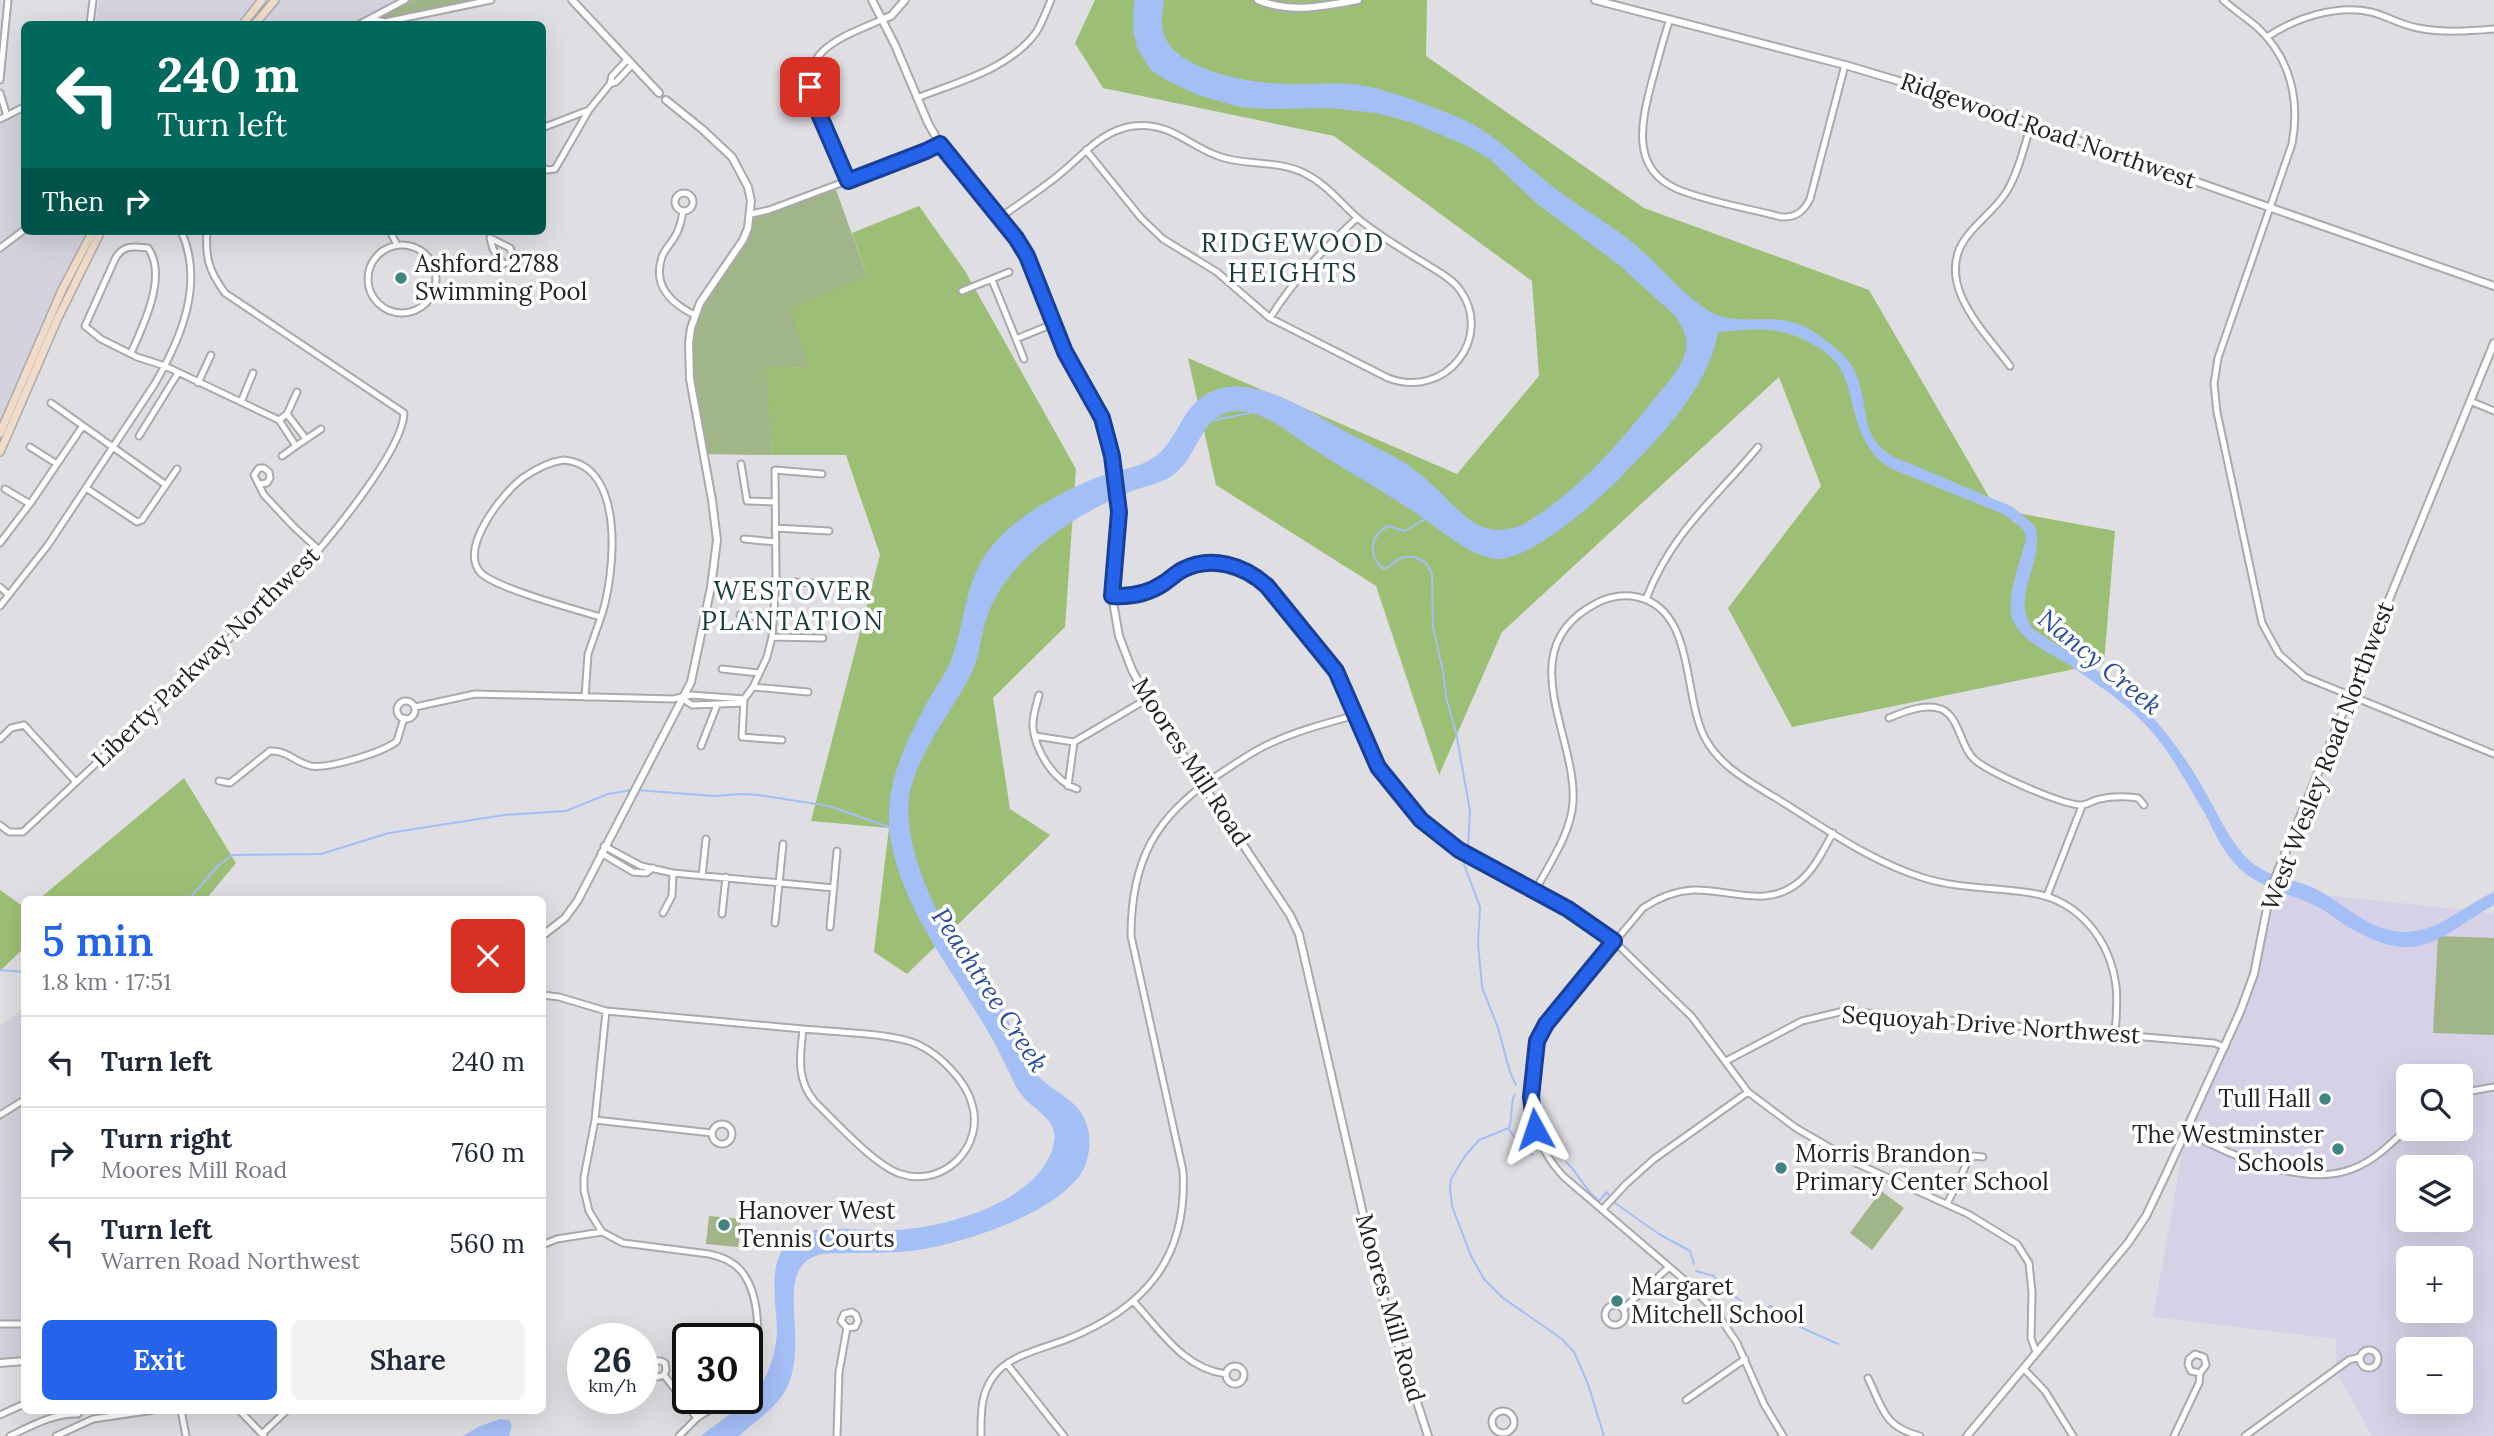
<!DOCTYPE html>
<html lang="en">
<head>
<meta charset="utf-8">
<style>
	body { margin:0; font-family:Lora,serif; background:#f2f2f3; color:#1f2937; height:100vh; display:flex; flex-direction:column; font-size:26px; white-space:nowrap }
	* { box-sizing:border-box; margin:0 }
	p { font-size:23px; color:#747a83 }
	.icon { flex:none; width:38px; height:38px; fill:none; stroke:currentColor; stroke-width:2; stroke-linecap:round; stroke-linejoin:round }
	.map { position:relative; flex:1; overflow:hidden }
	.sheet { position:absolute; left:21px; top:896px; width:525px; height:518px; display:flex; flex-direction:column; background:#fff; border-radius:10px; box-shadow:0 7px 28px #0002 }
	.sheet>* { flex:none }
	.top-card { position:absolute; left:21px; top:21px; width:525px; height:214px; border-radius:10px; box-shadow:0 7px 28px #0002; background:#00695c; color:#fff; overflow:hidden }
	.fabs { position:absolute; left:2396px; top:1064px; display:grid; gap:14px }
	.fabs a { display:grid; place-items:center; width:77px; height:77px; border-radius:10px; background:#fff; box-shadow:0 7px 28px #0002; font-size:35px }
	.speed { position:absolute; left:567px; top:1323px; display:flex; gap:14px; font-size:35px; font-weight:700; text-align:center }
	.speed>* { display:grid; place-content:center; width:91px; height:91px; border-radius:50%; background:#fff; box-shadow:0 7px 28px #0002; line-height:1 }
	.speed small { font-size:18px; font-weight:400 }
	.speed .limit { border:4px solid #111; border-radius:10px; background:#fff; color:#111 }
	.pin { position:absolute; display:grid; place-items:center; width:60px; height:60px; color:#fff; margin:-30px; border-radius:14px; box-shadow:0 4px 10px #0006 }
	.me { position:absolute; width:77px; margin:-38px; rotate:355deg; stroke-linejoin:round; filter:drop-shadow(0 0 5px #0008) }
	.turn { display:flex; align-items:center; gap:24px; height:147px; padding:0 21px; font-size:32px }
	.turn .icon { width:91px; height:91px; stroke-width:2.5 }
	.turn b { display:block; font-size:49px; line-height:60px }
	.then { display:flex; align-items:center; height:66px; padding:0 21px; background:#0003; gap:14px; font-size:26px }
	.round { display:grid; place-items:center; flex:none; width:74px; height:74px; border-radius:10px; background:#f2f2f3 }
	.summary { display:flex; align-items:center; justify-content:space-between; height:119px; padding:0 21px }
	h1 { font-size:42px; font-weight:600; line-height:52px; color:#2563eb }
	.action { display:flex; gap:14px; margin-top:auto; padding:14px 21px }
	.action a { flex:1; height:80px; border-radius:10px; background:#2563eb; color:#fff; font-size:28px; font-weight:600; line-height:80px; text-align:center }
	.action a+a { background:#f2f2f3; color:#1f2937 }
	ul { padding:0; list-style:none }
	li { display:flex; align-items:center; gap:21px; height:91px; padding:0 21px; border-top:2px solid #e0e1e3 }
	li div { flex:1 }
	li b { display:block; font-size:26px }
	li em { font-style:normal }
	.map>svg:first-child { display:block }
</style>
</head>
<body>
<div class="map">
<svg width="2494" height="1436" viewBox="0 0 2494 1436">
	<rect width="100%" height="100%" fill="#dfdee3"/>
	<path fill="#d4d2de" d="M99 0H397L357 24H96Z
		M24 104V231H104L0 439V114Z
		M24 1009V1362L0 1364V1026Z"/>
	<path fill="#d7d1e7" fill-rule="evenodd" d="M2276 890 2494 913V1436H2372L2336 1371V1339L2153 1317 2186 1131 2225 1047 2258 955ZM2408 1076H2460V1129H2408ZM2408 1167H2460V1220H2408ZM2408 1258H2460V1311H2408ZM2408 1349H2460V1402H2408Z"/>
	<path fill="#a0b588" d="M411 0H485L375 21Z
		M835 187 867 276 810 368 767 367 772 455 701 454 688 366 690 315 722 262 747 227 748 212 767 214Z
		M2438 936 2494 938V1035L2433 1033Z
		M1881 1191 1904 1208 1872 1250 1850 1233Z
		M709 1216 741 1219 738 1247 706 1244Z"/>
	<path fill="#9dbf75" d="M1095 0H1427L1426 56 1644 208 1869 290 1996 509 2115 531 2104 663 1792 727 1728 608 1821 486 1779 377 1502 632 1439 775 1376 586 1216 485 1188 358 1457 474 1539 376 1532 281 1334 136 1103 88 1075 43Z
		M919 206 965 271 1076 469 1065 627 993 698 1010 809 1050 835 907 974 874 952 889 828 811 821 880 555 846 455H772L766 366 809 368 790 309 867 276 852 233Z
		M184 778 236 863 206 899H39Z
		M0 890 24 907V948L0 971Z"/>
	<path fill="#a4bef6" d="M1134 0H1164C1162 13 1160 24 1165 37 1179 72 1255 84 1288 84 1310 85 1330 82 1352 84 1387 88 1421 103 1453 115 1495 131 1524 166 1560 192 1585 211 1614 226 1638 247 1662 268 1682 294 1709 311 1732 326 1766 315 1792 322 1807 325 1821 337 1833 346 1844 355 1854 365 1858 379 1869 411 1860 438 1894 457L2013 507 2035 526C2046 561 2009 597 2033 629 2068 653 2106 673 2138 702 2166 729 2188 761 2207 795 2220 818 2231 844 2251 862 2272 880 2301 879 2323 893 2351 910 2374 933 2408 932 2441 930 2465 905 2494 892V905C2436 938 2420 968 2350 928 2338 921 2327 911 2314 905 2289 893 2260 888 2239 868 2223 852 2215 833 2205 814 2190 789 2175 760 2157 738 2135 709 2101 687 2072 667 2053 654 2018 641 2012 617 2006 597 2021 559 2026 539L2024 530 2003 514 1892 469C1860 450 1857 420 1848 387 1843 368 1833 356 1816 346 1782 325 1756 329 1718 332 1709 388 1658 439 1619 479 1595 503 1533 558 1499 559 1492 559 1485 557 1478 554 1453 543 1431 522 1408 508 1376 487 1342 468 1310 447 1289 433 1262 409 1235 411 1202 414 1199 451 1179 470 1166 483 1148 485 1132 491 1104 502 1073 519 1049 538 1022 559 997 586 986 620 980 640 979 661 968 680 949 715 919 752 910 792 901 836 930 905 955 940 967 958 983 971 994 990 1008 1014 1014 1043 1030 1066 1049 1096 1084 1095 1089 1135 1090 1145 1089 1156 1085 1166 1065 1212 957 1246 910 1251 889 1253 868 1253 847 1253 837 1254 825 1252 816 1256 786 1265 795 1308 795 1331 796 1347 795 1368 789 1383 781 1405 756 1420 739 1436H701C721 1420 752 1401 764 1380 772 1364 777 1346 777 1329 776 1296 764 1250 802 1234 824 1224 870 1232 897 1230 947 1227 1042 1201 1054 1143 1059 1118 1033 1111 1021 1094 1014 1085 1011 1075 1006 1066 972 992 912 932 893 851 879 797 902 748 928 701 936 686 948 671 953 655 968 611 964 575 999 538 1025 511 1063 491 1098 477 1114 471 1133 469 1148 461 1175 448 1179 413 1202 397 1247 366 1309 412 1348 433 1367 443 1387 452 1405 463 1416 471 1428 480 1438 490 1458 509 1476 535 1508 529 1523 527 1533 518 1545 510 1589 479 1622 439 1656 397 1678 371 1701 347 1674 315L1618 264 1536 203 1491 160 1468 146 1410 122 1376 113 1331 108 1265 109 1239 107 1198 95 1166 80 1151 70 1137 48 1133 30Z
		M500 1419 509 1420 512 1426 509 1436H463L480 1426Z"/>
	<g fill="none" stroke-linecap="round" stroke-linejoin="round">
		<path stroke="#a4bef6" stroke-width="2" d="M1215 420 1250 413
			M1425 519 1405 531 1388 526C1369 536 1368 555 1383 569 1391 567 1392 564 1398 560 1412 551 1428 561 1432 574L1433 627 1443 671 1446 697 1456 732 1470 811 1468 846
			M637 790 714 796 741 794 759 795 829 806 889 827
			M1464 864 1480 907 1478 943 1482 987 1498 1028 1510 1072 1516 1085
			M188 900 218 866 232 855 321 854 389 833 504 815 566 811 608 794 632 790
			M0 970 24 972
			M1515 1094C1510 1102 1513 1116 1509 1128L1479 1140 1465 1156 1451 1179 1450 1188 1452 1206 1471 1256 1484 1279 1503 1298 1562 1339 1574 1352 1588 1384 1604 1436
			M1509 1129 1520 1146 1533 1155
			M1566 1162C1579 1173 1585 1191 1599 1201L1607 1192 1609 1195
			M1615 1203 1659 1234 1690 1251 1694 1264
			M1696 1271 1714 1276 1721 1286 1741 1301
			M1749 1307 1759 1312 1771 1306 1800 1327 1838 1344"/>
		<defs>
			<path id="minor" d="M2223 0C2234 10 2247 18 2258 28 2291 59 2300 101 2292 144L2218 358 2214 384 2217 412 2262 623 2279 654 2305 677 2494 754
				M371 19 385 22 491 0
				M1670 19C1663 39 1658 60 1652 81 1642 120 1629 168 1677 189 1708 202 1748 208 1781 217 1796 218 1804 211 1810 199L1845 65
				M90 24 93 0
				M360 24 405 0
				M2267 37C2295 18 2337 4 2371 12 2387 16 2401 25 2418 28 2442 33 2469 31 2494 29
				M0 80 8 0
				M610 84 612 76 626 61
				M0 93 7 116
				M917 98C957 82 1007 70 1035 34 1042 24 1046 11 1051 0
				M0 119 24 107
				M542 128 589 110 610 84 616 82 631 66
				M542 167 547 170 555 169 589 110
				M848 181 812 100C798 48 846 36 883 19
				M675 202a9 9 0 1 1 18 0a9 9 0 1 1-18 0Z
				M683 212C681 221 680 230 674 238 670 245 664 250 662 257 652 286 672 304 695 315
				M751 214 769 210 927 151 940 144
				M999 218C1018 205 1037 192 1055 178 1080 159 1099 131 1133 126 1171 121 1189 147 1221 157 1248 166 1278 160 1304 173 1327 184 1341 204 1360 220 1382 238 1407 252 1431 267 1441 273 1453 280 1460 290 1494 337 1446 400 1388 378L1270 318 1217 272 1163 239 1141 218 1086 150
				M390 231 397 245
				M490 238 510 248 512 253 509 262 503 264 493 249Z
				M368 279a34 34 0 1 1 68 0a34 34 0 1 1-68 0Z
				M0 248 24 230
				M992 280 1016 339 1055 323
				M962 291 1009 272
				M1270 318C1294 279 1324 249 1357 218
				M1016 339 1024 359
				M131 353C143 326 168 276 148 248 134 247 125 244 116 257L85 326 101 339 137 357 165 366 279 420 296 446 282 456
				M2010 366C1985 332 1934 284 1965 239 1977 222 1996 209 2007 191 2019 171 2024 146 2031 125
				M198 383 211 355
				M2470 401 2494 411
				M241 402 253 373
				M51 403 166 485 142 520 137 522 86 488
				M287 414 297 392
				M279 420 287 414 306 439
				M139 436 178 373
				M296 446 321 429
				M30 447 57 464
				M563 460C627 464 615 576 601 617 577 610 494 588 480 572 459 547 504 491 524 477 536 469 549 462 563 460Z
				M741 464 747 501 775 502
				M260 484 267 483 270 478 269 472 264 468H259L254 475 264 495 294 527 319 550
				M166 485 177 469
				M5 489 30 504
				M775 528 829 531
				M744 539 776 542
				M0 543 32 501 82 427
				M776 581 830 584
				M0 587 9 595
				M1112 596C1130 597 1148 594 1164 583 1170 579 1175 574 1181 570 1211 555 1244 565 1267 586 1291 614 1319 642 1337 673 1350 694 1355 716 1364 737 1383 783 1419 821 1459 850L1568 909 1614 941 1692 1017 1748 1092 1796 1128 1858 1164 1968 1214 2017 1244 2029 1263 2032 1292 2031 1338 2036 1352
				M1646 599C1672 532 1713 501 1758 447
				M0 606 48 545 154 385C181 339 205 283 181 231
				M740 615 773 618
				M772 637 823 638
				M722 669 759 673
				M753 687 808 692
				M1039 695C1036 706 1032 717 1033 728 1036 752 1054 781 1077 789
				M585 697 588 654 601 617
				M683 699 692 705 744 703
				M397 710a9 9 0 1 1 18 0a9 9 0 1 1-18 0Z
				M415 707 475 694 673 699 691 695 744 699
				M1889 718C1903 712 1925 703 1941 709 1959 716 1960 745 1973 758 1985 771 2062 805 2081 805 2086 805 2091 802 2096 800 2110 796 2124 796 2138 798L2144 805
				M1035 736 1074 742
				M0 739 11 728 24 725 76 782
				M782 740 742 737 744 699 753 687 767 657 772 637 776 581 775 470 822 474
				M701 746 717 705
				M219 781 230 783 270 751C287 750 296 763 311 766 329 769 384 752 397 741L404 718
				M1068 786 1074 742 1147 699
				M0 825 9 832H23L296 576C324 545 403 452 404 413L225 293C209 271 205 258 207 231
				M604 846 641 866 673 873 834 888
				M601 853 633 872 646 873 653 868
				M702 876 706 839
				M1535 891C1549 864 1571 834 1573 802 1577 735 1510 649 1595 604 1607 597 1623 594 1637 597 1696 609 1682 698 1706 740 1722 768 1750 782 1776 798 1823 827 1871 862 1924 878 1959 889 1995 887 2031 893 2079 900 2110 940 2116 986 2118 1002 2116 1018 2115 1034
				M2047 896 2082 806
				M663 913 672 896 673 873
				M722 914 726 877
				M775 923 783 844
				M830 927 837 851
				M542 995 559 997 606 1011 803 1029
				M606 1011 595 1120 584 1177V1190L589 1211 602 1232 623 1243 709 1254C722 1257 733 1261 742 1272 761 1296 763 1354 747 1379
				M803 1029C833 1032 894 1033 919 1045 940 1055 966 1081 972 1104 985 1146 944 1188 901 1174 875 1166 836 1122 815 1102 796 1080 800 1056 803 1029Z
				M1726 1061 1802 1021 1844 1011 2214 1043 2225 1047
				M2460 1093 2494 1087
				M0 1115 24 1100
				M595 1120 712 1133
				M712 1134a10 10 0 1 1 20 0a10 10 0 1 1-20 0Z
				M2186 1131C2228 1155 2304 1188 2352 1169 2374 1161 2391 1144 2408 1127
				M1947 1204 1968 1161 1974 1156 1983 1157
				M1602 1210 1626 1184 1654 1159 1748 1092
				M542 1245 557 1239 602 1232
				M1134 1302C1161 1331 1184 1369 1226 1374
				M1605 1315a10 10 0 1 1 20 0a10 10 0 1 1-20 0Z
				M1623 1309 1669 1267
				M0 1324H24
				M2360 1359a9 9 0 1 1 18 0a9 9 0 1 1-18 0Z
				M1007 1364 1064 1436
				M1226 1375a9 9 0 1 1 18 0a9 9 0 1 1-18 0Z
				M2023 1368 2045 1391 2073 1436
				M664 1375 658 1377 652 1374 651 1365 654 1361H661L665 1363 666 1370 664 1375 697 1418
				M1868 1378C1883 1409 1884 1427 1920 1436
				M1686 1400 1745 1359
				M181 1410 186 1436
				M239 1410 264 1436
				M1492 1422a11 11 0 1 1 22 0a11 11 0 1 1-22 0Z
				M0 1415 24 1404
				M262 1434 287 1410
				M10 1436C31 1426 54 1413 78 1414
				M56 1436 93 1419 154 1410
				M679 1436 697 1418 728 1398
				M837 1436 839 1372 847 1328 841 1321 844 1314 852 1312 856 1315 858 1321 855 1327 847 1328
				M981 1436C981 1412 980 1390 998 1371 1015 1354 1044 1348 1065 1340 1144 1309 1188 1259 1183 1171L1131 936C1131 861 1155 816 1218 775 1235 764 1251 752 1269 744 1296 731 1327 723 1356 715
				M1783 1436 1764 1404 1737 1343 1716 1312 1688 1283 1564 1177C1533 1144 1530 1114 1534 1071 1535 1053 1536 1039 1546 1024L1643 908C1658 898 1675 891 1693 890 1730 889 1767 909 1799 882 1815 869 1823 850 1833 833
				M2174 1436 2199 1383 2200 1373 2206 1365 2204 1357 2195 1354 2189 1359 2188 1365 2191 1371 2200 1373
				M2245 1436 2349 1360 2360 1357"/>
			<path id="tertiary" d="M572 0 659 93
				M872 0 895 45 928 123 940 144 1016 238 1027 256 1065 352 1102 418 1112 456 1119 512 1112 596 1119 636 1132 670 1159 719 1290 915 1299 934 1380 1288 1428 1436
				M1258 0C1290 14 1325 6 1358 0
				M1595 0 1845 65 1966 101 2494 286
				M883 19 891 16 905 0
				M542 936 565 918 578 900 691 682 711 587 717 540 712 500 690 379 689 343 691 328 700 303 743 240 748 228 751 201 748 187 732 157 702 129 666 100
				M0 1363 24 1361
				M1967 1436 2128 1243 2146 1216 2167 1172 2240 1012 2254 974 2271 888 2494 343"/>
			<path id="secondary" d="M243 24 262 0
				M255 24 275 0
				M0 433 62 290 93 231
				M0 452 58 318 101 231"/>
		</defs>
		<use href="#minor" stroke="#a9a9ae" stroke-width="9"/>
		<use href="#tertiary" stroke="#a9a9ae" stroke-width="10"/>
		<use href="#secondary" stroke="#a9a9ae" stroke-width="10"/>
		<use href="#minor" stroke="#fff" stroke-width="5"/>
		<use href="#tertiary" stroke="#fff" stroke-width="6"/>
		<use href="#secondary" stroke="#efdbc7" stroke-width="7"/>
	</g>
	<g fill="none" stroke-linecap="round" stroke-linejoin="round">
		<defs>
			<path id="route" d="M810 87 813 100 848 181 926 151 940 144 1016 238 1027 256 1065 352 1102 418 1112 456 1119 512 1112 596C1130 597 1148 594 1164 583 1170 579 1175 574 1182 570 1211 555 1244 565 1267 586L1336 671 1378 767 1421 820 1459 850 1568 909 1614 941 1546 1024 1537 1041 1531 1097 1535 1129"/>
		</defs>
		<use href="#route" stroke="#184099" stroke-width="18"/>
		<use href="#route" stroke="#2563eb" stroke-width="12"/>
	</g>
	<g fill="#3f8682" stroke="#fff" stroke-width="2.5">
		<circle cx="401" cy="278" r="7"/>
		<circle cx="2325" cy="1099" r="7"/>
		<circle cx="2338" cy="1149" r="7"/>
		<circle cx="1781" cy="1168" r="7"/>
		<circle cx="724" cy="1225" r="7"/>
		<circle cx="1617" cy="1301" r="7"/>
	</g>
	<g text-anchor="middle" stroke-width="7" stroke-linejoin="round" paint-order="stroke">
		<g font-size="24" fill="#242325" stroke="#fff">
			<text transform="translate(2048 131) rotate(19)" y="8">Ridgewood Road Northwest</text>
			<text transform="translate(206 657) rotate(-44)" y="8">Liberty Parkway Northwest</text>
			<text transform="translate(2328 756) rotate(-69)" y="8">West Wesley Road Northwest</text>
			<text transform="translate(1191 762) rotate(57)" y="8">Moores Mill Road</text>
			<text transform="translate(1991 1025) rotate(4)" y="8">Sequoyah Drive Northwest</text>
			<text transform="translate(1390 1308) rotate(74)" y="8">Moores Mill Road</text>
		</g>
		<g font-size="24" fill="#242325" stroke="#fff" text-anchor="start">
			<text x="415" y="272">Ashford 2788<tspan x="415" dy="28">Swimming Pool</tspan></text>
			<text x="2311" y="1107" text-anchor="end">Tull Hall</text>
			<text x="2324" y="1143" text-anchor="end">The Westminster<tspan x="2324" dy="28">Schools</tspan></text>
			<text x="1795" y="1162">Morris Brandon<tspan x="1795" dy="28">Primary Center School</tspan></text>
			<text x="738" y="1219">Hanover West<tspan x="738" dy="28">Tennis Courts</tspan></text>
			<text x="1631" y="1295">Margaret<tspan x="1631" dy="28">Mitchell School</tspan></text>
		</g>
		<g font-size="26" letter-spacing="2" fill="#1b3d3b" stroke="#fff">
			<text x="1293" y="252">RIDGEWOOD<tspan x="1293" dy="30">HEIGHTS</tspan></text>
			<text x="793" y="600">WESTOVER<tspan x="793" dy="30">PLANTATION</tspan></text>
		</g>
		<g font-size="26" font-style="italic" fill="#2d4d9d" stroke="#fff">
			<text transform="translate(2100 662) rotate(39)" y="9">Nancy Creek</text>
			<text transform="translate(990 990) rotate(57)" y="9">Peachtree Creek</text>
		</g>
	</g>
</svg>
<div class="fabs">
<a><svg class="icon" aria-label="search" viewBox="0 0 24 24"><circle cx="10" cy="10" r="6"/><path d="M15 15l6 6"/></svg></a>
<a><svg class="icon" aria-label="layers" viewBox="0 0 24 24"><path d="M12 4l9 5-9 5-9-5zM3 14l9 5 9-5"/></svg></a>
<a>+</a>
<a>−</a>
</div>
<div class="speed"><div>26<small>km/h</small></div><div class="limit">30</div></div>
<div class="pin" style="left:810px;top:87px;background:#d93025"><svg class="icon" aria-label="arrive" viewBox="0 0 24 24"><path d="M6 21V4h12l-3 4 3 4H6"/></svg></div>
<svg class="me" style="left:1535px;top:1129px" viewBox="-20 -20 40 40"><path d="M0-17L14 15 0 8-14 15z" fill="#2563eb" stroke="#fff" stroke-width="4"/></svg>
<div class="top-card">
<div class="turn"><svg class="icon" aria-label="left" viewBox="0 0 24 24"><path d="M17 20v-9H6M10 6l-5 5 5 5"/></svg><div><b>240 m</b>Turn left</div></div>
<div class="then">Then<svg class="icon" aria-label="right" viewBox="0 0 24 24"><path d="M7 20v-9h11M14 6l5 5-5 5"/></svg></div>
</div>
<section class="sheet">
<div class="summary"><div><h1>5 min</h1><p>1.8 km · 17:51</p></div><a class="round" style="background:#d93025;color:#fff"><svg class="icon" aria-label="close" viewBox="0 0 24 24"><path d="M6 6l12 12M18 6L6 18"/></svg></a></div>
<ul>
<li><svg class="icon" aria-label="left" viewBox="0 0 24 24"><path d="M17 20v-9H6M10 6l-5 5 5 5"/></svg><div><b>Turn left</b></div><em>240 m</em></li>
<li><svg class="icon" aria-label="right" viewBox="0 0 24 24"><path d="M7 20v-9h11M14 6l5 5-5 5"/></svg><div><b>Turn right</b><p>Moores Mill Road</p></div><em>760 m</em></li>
<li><svg class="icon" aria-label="left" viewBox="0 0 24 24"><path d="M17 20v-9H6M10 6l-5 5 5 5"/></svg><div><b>Turn left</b><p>Warren Road Northwest</p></div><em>560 m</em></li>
</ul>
<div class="action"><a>Exit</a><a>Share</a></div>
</section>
</div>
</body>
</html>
